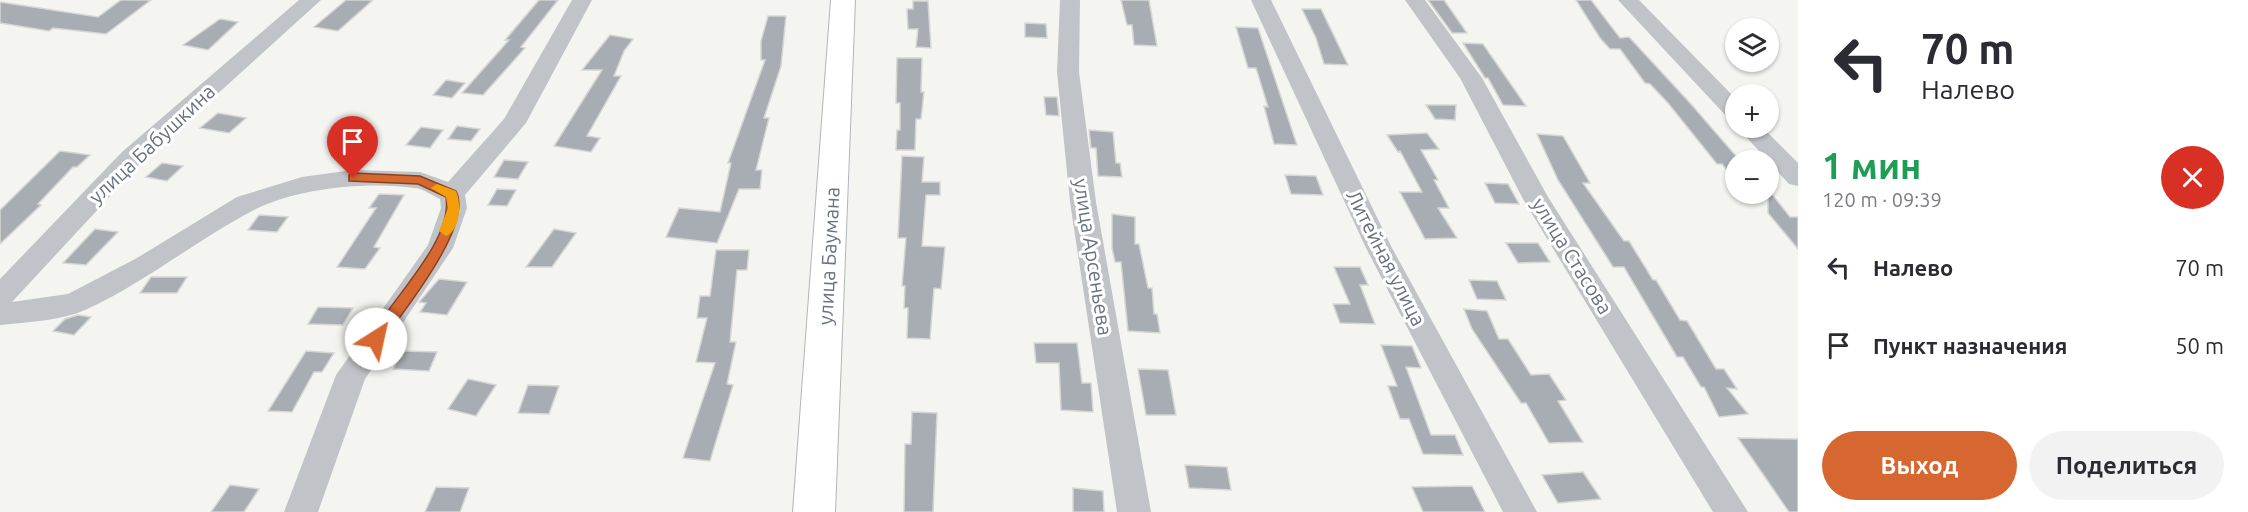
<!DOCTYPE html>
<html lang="ru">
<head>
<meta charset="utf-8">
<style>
	body { margin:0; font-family:Ubuntu,sans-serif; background:#f2f2f3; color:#2b2b33; height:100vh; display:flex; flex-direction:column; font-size:22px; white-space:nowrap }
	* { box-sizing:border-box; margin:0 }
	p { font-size:20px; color:#7c7c81 }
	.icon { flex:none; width:33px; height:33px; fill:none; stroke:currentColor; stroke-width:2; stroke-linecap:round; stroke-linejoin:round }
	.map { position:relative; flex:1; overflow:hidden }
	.sheet { display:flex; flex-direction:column; background:#fff; width:450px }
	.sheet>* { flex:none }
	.hud { background:#fff; color:#2b2b33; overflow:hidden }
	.buttons { position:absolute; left:1725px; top:18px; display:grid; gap:12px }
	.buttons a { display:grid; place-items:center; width:54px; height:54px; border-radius:50%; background:#fff; box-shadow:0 2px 4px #0004; font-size:30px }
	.pin { position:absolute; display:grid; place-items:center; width:51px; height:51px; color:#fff; margin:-62px -26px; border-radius:50% 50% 50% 0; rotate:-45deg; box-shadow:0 0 6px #0007 }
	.pin .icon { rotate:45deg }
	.me { position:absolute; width:66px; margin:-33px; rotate:35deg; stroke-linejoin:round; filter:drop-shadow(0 0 4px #0008) }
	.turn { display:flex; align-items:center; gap:21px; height:126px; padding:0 24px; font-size:27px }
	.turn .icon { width:78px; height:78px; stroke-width:2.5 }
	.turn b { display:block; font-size:42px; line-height:51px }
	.round { display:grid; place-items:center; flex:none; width:63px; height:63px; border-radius:32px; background:#f2f2f3 }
	.headline { display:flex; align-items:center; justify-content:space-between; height:102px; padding:0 24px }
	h1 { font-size:36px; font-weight:700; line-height:45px; color:#1e9e55 }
	.cta { display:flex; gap:12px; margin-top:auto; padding:12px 24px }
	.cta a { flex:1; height:69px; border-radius:36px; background:#d66730; color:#fff; font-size:24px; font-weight:700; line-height:69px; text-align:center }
	.cta a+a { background:#f2f2f3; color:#2b2b33 }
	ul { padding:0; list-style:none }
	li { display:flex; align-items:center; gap:18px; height:78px; padding:0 24px }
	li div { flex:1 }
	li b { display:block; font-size:22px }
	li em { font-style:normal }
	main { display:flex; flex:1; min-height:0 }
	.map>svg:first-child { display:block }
</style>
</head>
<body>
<main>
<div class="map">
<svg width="1798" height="512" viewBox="0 0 1798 512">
	<rect width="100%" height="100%" fill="#f4f5f1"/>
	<path fill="#a7adb3" stroke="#d6d6d4" stroke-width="1.5" d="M121 0H151L106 34 53 28 49 31 0 23V2L98 17Z
		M346 0H373L338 31 314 27Z
		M539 0H558L521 47 525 48 483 95 462 93 509 40H505Z
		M1121 0H1149L1157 46 1134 45 1132 25H1127Z
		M1428 0H1444L1467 33H1452Z
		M1576 0H1591L1620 38 1629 37 1690 103 1736 156V182L1722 164H1717L1668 103 1650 84 1645 83 1620 49H1610L1600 38Z
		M913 1H928L931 48 916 47 918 29H908L907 9H913Z
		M1302 9H1321L1348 65 1324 64 1316 38Z
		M768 16H786L781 66 764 118H769L756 170H762L760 189H739L717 243 666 237 679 208 720 212 731 163H728L765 60H761V41Z
		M220 19 238 22 208 50 183 45Z
		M1025 23 1046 24 1047 38 1025 37Z
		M1236 27 1258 28 1297 145 1274 144 1264 106 1268 107 1256 68H1248Z
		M610 35 633 39 624 51 614 76H621L587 136 600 138 591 152 554 146 602 70H582Z
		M1463 43 1483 44 1526 106 1503 105 1488 78H1485Z
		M897 58H922L921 92H924L921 119H916L915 150H896L897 130H900V103H896Z
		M446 80 465 83 452 98 433 95Z
		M1044 97H1057L1059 116 1046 115Z
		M1426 105H1456L1455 120 1435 119Z
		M218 113 246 118 229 133 200 128Z
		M457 126 480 129 471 141 448 139Z
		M421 127 443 130 430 148 406 145Z
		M1089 130 1113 132 1116 163H1120L1122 177 1098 176 1096 148H1091Z
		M1427 133 1439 149 1421 150 1438 180H1434L1449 208H1438L1457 238 1425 239 1400 192H1422L1400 151 1398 152 1387 135Z
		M1537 134 1563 136 1590 183H1583L1624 241H1629L1653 280H1656L1680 320 1687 321 1716 369H1724L1737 389 1727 388 1748 414 1719 417 1704 387H1701L1683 357H1677L1624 267H1613L1558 180Z
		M60 151 90 155 77 167H73L38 204 41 205 0 244V210Z
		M902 156 924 157 922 182H940V195H926L922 246 945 247 941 289 934 288 930 339 907 338 908 308H904L905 286H902L906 238H898Z
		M504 160 528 162 518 179 494 177Z
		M162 163 183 166 167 181 146 177Z
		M1285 175 1316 176 1323 195 1291 194Z
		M1485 183 1508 184 1519 204 1495 203Z
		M497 189 516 190 507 206 488 205Z
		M1768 189 1790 217H1798V249L1768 213Z
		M379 194 404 195 374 247 380 248 365 269 337 267 376 208H369Z
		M1112 214 1135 217V244H1139L1148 288H1152L1154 314H1157L1160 333 1128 331 1121 262H1115L1112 248Z
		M259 215 288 217 277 232 248 230Z
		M95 229 118 232 86 265 63 263Z
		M554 229 576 233 552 267H526Z
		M1506 243H1538L1550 262 1518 263Z
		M716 250H749L747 270H737L730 342H736L727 384 733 385 710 461 683 458 715 363 696 362 707 318H697L700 296H710Z
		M1334 267H1360L1368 285H1360L1375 324 1340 323 1333 304H1350Z
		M151 277H187L177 293H140Z
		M439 279 467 282 447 315 420 312 426 303 419 302Z
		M1469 280 1497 281 1506 300 1477 299Z
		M318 307 353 308 343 325 308 324Z
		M1464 309 1487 311 1499 339H1508L1531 375 1549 374 1566 400 1558 401 1583 442 1549 443 1526 403H1521L1472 329Z
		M78 315 91 317 74 335 53 331 65 319Z
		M1034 343H1077L1082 383H1091L1093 412 1061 410 1059 363H1036Z
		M1381 345 1412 346 1421 368 1406 367 1431 435H1455L1463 455 1423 454 1409 419H1400L1388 386H1397Z
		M306 351 334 353 322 372H314L292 412 268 411Z
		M402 351 437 352 429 371 393 369Z
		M1138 369 1168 370 1176 415H1146Z
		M468 379 496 385 476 416 448 409Z
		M528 385 559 386 549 414 518 413Z
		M912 412 937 413 933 512H904L905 444H911Z
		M1738 438 1798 439V512H1789Z
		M1185 465 1227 467 1231 490 1189 488Z
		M1583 472 1601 499 1558 503 1542 475Z
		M230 485 259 489 244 512H211Z
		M1472 486 1485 512H1423L1412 487Z
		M436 487 469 488 460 512H425Z
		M1073 488 1103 491 1104 512H1073Z"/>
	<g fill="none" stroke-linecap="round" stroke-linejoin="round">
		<defs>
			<path id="major" d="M831 0H855L835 512H793Z"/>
		</defs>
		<use href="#major" stroke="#b2b5b9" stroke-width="2"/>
		<path fill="#c0c3c7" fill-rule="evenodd" d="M299 0H321L140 164 12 302 68 294 137 258 237 197 302 177 353 170 420 172 448 182 504 119 572 0H592L526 123 465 195 467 208 453 248 365 379 318 512H284L336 375 428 245 441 208 440 199C432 195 423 189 415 188 368 181 296 188 254 210 196 240 145 283 85 310 60 321 28 322 0 325V279L122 152Z
			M1060 0H1080L1079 72 1096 202 1151 512H1117L1070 202 1057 72Z
			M1251 0H1271L1392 248 1537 512H1503L1366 248Z
			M1405 0H1425L1482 78 1548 197 1748 512H1713L1523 199 1460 78Z
			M1618 0H1639L1736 99V120L1728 118Z
			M1738 128H1763L1798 163V186L1789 184Z"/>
		<use href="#major" fill="#fff" fill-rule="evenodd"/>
	</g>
	<path fill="#d66730" stroke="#8b431f" stroke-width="1.5" d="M353 173 420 176 456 191C474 226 402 313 381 343L376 345 369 339C390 300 453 242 446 197L418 184 349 181V175Z"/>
	<path fill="#f59e0b" d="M437 184 456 191C462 203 460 231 446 236L439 231 448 208 446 197 431 188Z"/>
	<g text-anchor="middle" stroke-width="6" stroke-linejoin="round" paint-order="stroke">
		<g font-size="20" fill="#667280" stroke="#fff">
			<text transform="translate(152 144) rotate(-43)" y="7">улица Бабушкина</text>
			<text transform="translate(829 256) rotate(-87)" y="7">улица Баумана</text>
			<text transform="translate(1572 256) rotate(58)" y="7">улица Стасова</text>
			<text transform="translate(1093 257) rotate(81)" y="7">улица Арсеньева</text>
			<text transform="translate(1386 258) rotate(63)" y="7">Литейная улица</text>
		</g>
	</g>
</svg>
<div class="buttons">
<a><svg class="icon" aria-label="layers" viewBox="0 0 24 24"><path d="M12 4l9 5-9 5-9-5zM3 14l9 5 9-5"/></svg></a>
<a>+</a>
<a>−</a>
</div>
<div class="pin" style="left:353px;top:178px;background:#d93025"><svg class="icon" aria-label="arrive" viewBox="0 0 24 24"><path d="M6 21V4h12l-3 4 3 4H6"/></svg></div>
<svg class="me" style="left:376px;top:339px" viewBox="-20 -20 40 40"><circle r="19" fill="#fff"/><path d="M0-13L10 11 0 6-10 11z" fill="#d66730"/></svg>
</div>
<section class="sheet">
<div class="hud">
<div class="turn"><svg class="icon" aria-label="left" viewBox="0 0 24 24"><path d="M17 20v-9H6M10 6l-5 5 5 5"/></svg><div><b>70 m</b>Налево</div></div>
</div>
<div class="headline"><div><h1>1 мин</h1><p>120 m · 09:39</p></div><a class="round" style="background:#d93025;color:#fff"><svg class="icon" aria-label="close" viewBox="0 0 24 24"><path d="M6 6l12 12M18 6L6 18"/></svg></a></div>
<ul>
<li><svg class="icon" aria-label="left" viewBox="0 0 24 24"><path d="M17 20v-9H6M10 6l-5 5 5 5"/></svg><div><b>Налево</b></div><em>70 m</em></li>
<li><svg class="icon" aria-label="arrive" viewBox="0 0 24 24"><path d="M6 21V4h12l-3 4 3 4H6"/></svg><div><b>Пункт назначения</b></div><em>50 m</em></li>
</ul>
<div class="cta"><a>Выход</a><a>Поделиться</a></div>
</section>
</main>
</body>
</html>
